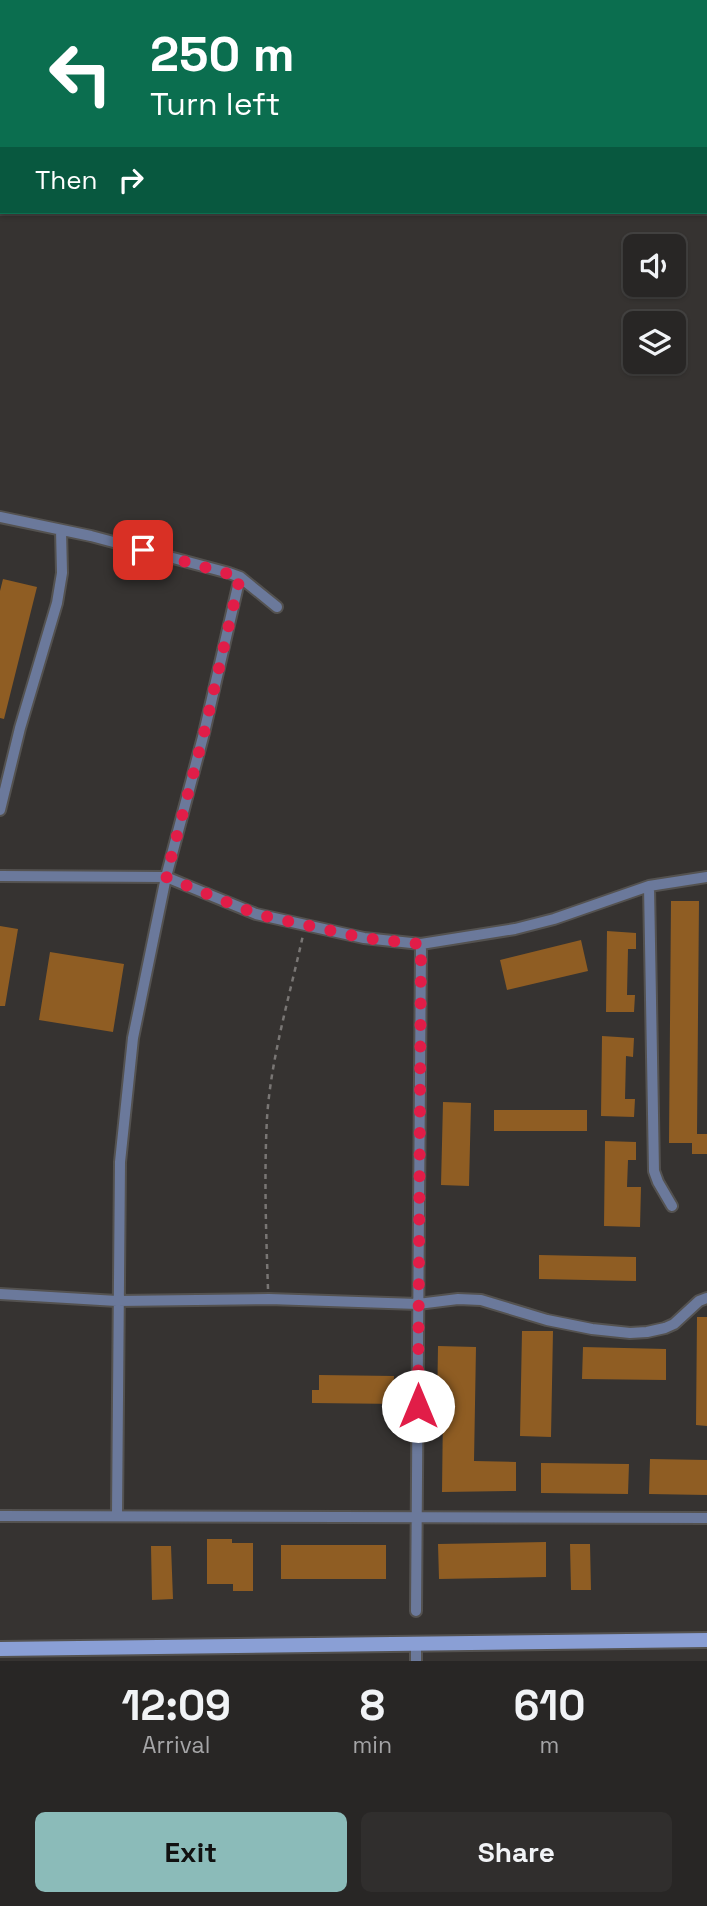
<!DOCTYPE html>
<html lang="en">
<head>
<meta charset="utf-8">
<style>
	body { margin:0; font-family:"Space Grotesk",sans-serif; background:#302e2d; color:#f1f3f6; height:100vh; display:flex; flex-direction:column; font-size:26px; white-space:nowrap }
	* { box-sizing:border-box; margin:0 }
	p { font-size:23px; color:#a5a5a7 }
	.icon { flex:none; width:38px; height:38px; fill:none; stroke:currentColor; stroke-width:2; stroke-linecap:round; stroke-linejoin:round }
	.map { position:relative; height:1661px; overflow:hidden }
	.drawer { display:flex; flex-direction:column; background:#282625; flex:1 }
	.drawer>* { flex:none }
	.top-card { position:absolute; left:0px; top:0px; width:707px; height:214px; box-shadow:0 2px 5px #0004,0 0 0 2px #444342; background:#0b6e4f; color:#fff; overflow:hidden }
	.buttons { position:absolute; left:623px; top:234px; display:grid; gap:14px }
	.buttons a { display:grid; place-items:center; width:63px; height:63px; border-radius:10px; background:#282625; box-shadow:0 2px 5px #0004,0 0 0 2px #444342; font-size:35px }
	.pin { position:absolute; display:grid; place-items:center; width:60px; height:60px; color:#fff; margin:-30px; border-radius:14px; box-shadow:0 4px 10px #0006 }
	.me { position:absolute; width:77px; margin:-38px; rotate:0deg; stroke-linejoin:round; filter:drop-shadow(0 0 5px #0008) }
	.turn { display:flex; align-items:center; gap:24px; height:147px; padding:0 35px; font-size:32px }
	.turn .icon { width:91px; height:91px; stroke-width:2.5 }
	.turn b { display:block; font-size:49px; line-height:60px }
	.then { display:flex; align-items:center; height:66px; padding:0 35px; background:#0003; gap:14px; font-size:26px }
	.eta { display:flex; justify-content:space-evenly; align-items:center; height:119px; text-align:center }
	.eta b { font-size:42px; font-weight:700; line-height:49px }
	.action { display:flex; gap:14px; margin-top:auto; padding:14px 35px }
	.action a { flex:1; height:80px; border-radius:10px; background:#8bbbb9; color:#111; font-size:28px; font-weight:700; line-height:80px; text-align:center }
	.action a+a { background:#302e2d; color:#f1f3f6 }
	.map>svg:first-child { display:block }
</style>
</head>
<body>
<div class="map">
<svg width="707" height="1661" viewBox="0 0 707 1661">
	<rect width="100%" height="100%" fill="#363331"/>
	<path fill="#8f5d23" d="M3 579 37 587 4 719 0 718V591Z
		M671 901H699L697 1134H707V1154H692V1143H669Z
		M0 926 18 929 5 1006H0Z
		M607 931 636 933V949H628L627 995H635L634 1012H606Z
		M581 940 588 971 507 990 500 960Z
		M50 952 124 964 113 1032 39 1020Z
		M602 1036 634 1038 633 1057 626 1056 625 1099H635L634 1117 601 1116Z
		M443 1102 471 1103 469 1186 441 1185Z
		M494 1110H587V1131H494Z
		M605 1141 636 1142V1160H628L627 1187H641L640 1227 604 1226Z
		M539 1255 636 1257V1281L539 1279Z
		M697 1317H707V1426L696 1425Z
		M522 1331H553L551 1437 520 1436Z
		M438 1346 476 1347 474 1461 516 1462V1491L442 1492 443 1410H437Z
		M583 1347 666 1349V1380L582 1379Z
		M319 1375 394 1376 393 1392H402L401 1404 312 1403V1390H319Z
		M650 1459 707 1460V1495L649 1494Z
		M541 1463 629 1464 628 1494 541 1493Z
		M207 1539H232V1543H253V1591H233V1584H207Z
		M546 1542V1577L439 1579 438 1544Z
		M570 1544H590L591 1590H571Z
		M281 1545H386V1579H281Z
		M151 1546H171L173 1599 152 1600Z"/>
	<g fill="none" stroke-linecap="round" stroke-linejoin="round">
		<defs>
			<path id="street" d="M258 0 269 2
				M659 0V2
				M705 136 707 137
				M0 517 91 536 229 573 240 577 277 607
				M0 810 20 728 57 603 62 573 61 530
				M0 876 166 877 256 914 364 938 421 944 515 929 554 919 649 886 707 877
				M649 886 654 1171 658 1182 672 1206
				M0 1294 117 1301 269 1299 418 1304 458 1299 481 1300 547 1320 592 1329 630 1333 647 1332 665 1328 674 1324 699 1301 707 1298
				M0 1516 707 1518
				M117 1516 120 1162 133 1038 166 877 204 733 240 577
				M416 1611 421 944
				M416 1644V1661"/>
			<path id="secondary" d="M0 1649 707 1640"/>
		</defs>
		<use href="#street" stroke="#545250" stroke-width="14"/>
		<use href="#secondary" stroke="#545250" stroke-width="18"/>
		<path stroke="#797674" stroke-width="2.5" stroke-dasharray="5 5" stroke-linecap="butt" d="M268 1289C266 1232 264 1175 267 1118 271 1057 290 995 303 935"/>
		<use href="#street" stroke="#6b799b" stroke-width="10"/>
		<use href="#secondary" stroke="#8a9fd5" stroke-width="14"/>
	</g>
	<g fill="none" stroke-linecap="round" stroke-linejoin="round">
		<path stroke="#e11d48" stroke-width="12" stroke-dasharray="0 21.6" d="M143 550 240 577 204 733 166 877 256 914 364 938 421 944 418 1406"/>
	</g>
</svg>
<div class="buttons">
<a><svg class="icon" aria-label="sound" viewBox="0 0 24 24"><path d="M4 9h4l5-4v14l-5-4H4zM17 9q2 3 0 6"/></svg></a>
<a><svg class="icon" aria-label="layers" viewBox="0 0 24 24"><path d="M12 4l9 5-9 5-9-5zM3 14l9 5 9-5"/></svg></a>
</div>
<div class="pin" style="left:143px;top:550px;background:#d93025"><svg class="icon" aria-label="arrive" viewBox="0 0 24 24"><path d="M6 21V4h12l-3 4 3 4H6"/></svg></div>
<svg class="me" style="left:418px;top:1406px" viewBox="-20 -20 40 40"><circle r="19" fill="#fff"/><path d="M0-13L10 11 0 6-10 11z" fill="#e11d48"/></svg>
<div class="top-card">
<div class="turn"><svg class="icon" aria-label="left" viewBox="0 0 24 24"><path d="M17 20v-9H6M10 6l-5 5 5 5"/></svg><div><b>250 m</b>Turn left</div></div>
<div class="then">Then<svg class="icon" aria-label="right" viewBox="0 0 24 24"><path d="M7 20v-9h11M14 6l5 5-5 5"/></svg></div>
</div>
</div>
<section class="drawer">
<div class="eta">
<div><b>12:09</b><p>Arrival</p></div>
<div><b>8</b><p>min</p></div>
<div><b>610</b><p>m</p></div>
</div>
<div class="action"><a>Exit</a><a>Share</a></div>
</section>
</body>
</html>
